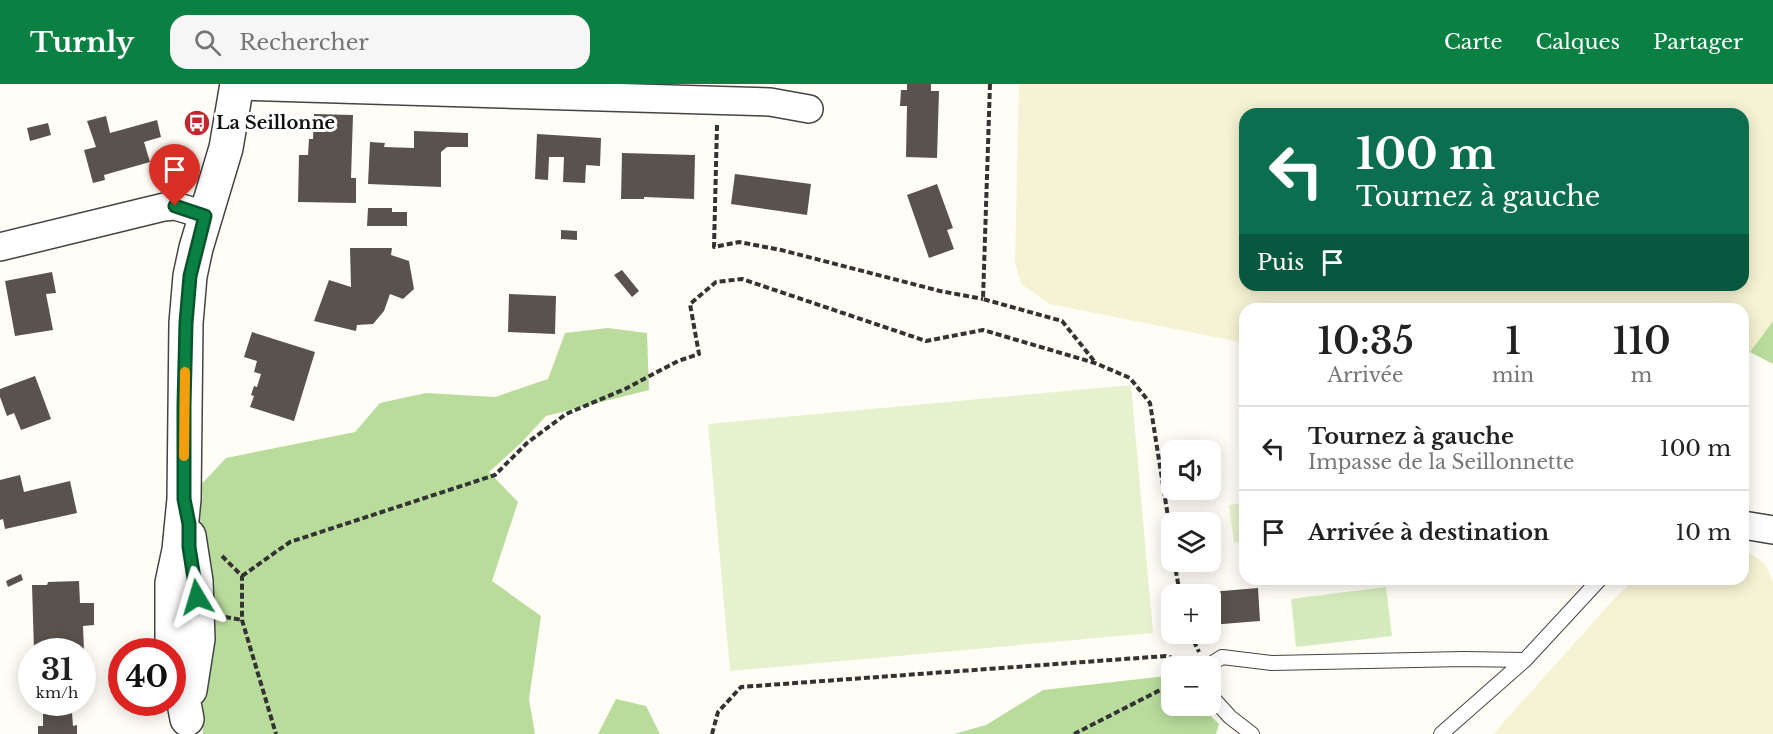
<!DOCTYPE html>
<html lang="fr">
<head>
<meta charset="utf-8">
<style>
	body { margin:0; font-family:"Libre Baskerville",serif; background:#f6f6f6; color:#222; height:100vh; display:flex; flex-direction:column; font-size:22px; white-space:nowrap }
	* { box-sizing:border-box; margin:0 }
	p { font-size:20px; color:#767676 }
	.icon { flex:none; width:33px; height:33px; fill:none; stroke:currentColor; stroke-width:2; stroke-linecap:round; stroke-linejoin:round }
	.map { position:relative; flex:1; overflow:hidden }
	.sheet { position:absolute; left:1239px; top:219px; width:510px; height:282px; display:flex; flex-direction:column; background:#fff; border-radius:18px; box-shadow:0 3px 15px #0003 }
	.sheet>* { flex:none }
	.banner { position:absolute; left:1239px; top:24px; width:510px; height:183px; border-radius:18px; box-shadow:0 3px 15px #0003; background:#0b6e4f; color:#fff; overflow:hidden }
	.controls { position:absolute; left:1161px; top:356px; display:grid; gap:12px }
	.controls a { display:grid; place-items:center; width:60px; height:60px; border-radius:12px; background:#fff; box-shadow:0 3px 15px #0003; font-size:30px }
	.speed { position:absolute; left:18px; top:554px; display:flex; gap:12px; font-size:30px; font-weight:700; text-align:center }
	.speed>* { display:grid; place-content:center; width:78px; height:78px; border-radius:50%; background:#fff; box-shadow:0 3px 15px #0003; line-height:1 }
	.speed small { font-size:15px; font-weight:400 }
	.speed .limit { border:9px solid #d22; background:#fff; color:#111 }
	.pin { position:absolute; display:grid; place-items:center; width:51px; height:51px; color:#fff; margin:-62px -26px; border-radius:50% 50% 50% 0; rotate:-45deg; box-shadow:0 0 6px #0007 }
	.pin .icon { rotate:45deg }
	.me { position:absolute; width:66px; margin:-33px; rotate:353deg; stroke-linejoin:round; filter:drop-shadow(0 0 4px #0008) }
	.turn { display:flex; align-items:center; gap:21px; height:126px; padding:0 18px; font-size:27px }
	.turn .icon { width:78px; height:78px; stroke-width:2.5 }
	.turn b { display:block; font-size:42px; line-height:51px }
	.then { display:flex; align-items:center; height:57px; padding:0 18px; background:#0003; gap:12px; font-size:22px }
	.eta { display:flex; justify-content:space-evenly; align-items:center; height:102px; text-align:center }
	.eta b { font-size:36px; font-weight:600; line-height:42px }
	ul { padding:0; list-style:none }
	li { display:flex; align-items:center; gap:18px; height:84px; padding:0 18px; border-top:2px solid #e0e0e0 }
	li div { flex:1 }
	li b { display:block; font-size:22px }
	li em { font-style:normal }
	header { display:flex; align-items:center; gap:36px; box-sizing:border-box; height:84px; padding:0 30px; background:#0b8043; color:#fff }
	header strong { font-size:28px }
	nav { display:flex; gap:33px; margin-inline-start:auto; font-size:21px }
	.search { width:420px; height:54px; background:#f6f6f6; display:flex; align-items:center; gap:15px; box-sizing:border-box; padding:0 21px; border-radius:18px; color:#767676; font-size:22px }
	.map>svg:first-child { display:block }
</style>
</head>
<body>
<header>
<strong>Turnly</strong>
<div class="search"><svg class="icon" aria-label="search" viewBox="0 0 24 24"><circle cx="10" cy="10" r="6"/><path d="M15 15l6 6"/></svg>Rechercher</div>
<nav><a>Carte</a><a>Calques</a><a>Partager</a></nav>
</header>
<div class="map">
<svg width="1773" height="650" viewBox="0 0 1773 650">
	<rect width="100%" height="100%" fill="#fffdf5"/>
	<path fill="#f6f3d4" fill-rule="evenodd" d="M1019 0H1773V237L1750 268 1743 274V225H1245V259L1050 220 1021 200 1015 179ZM1245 30H1743V201H1245Z
		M1743 464 1765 480 1773 497V650H1493L1613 516 1635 495H1743Z"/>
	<path fill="#d5ebbd" d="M1386 503 1392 552 1296 563 1291 515Z"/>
	<path fill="#b9dc9c" d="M1773 237V280L1750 268Z
		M608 244 647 249 649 306 546 332 521 359 489 388 518 418 492 497 541 532 529 615 535 650H203L196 406 226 374 355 348 380 319 426 309 495 313 548 295 565 249Z
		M1166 592 1171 596 1172 621H1199L1219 640 1216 650H954L986 641 1043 606Z
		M616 615 646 622 660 650H598Z"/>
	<path fill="#e6f2cf" d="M1131 301 1153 549 730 587 708 340Z
		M1245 419V457L1234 459 1229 421Z"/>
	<path fill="#5a524d" d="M907 0H931V7H939L937 74 906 73 907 22H900L901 6H907Z
		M314 30 353 31 351 94H356V119L298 118 299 71H308L309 55H313Z
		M195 31 201 33 197 47 192 46Z
		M106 32 110 49 157 36 161 53 144 58 150 78 104 91 105 96 93 99 84 66 96 63 87 37Z
		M48 39 51 51 30 57 27 44Z
		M414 47 468 49V63H447L441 68V103L368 100 370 58 385 59 384 63 414 64Z
		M537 50 601 54 600 82 586 81 585 99 563 98 564 73H549L548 96 535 95Z
		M622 69 695 71 694 115 644 113V115H621Z
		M735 90 811 100 807 131 731 120Z
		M937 100 953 144 947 146 954 165 929 174 907 111Z
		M368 124H392V128H407V142H367Z
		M561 146 577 147V156L561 155Z
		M350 164H392L391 171 409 177 414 205 403 215 390 210 384 227 373 240 357 241 356 247 314 237 329 196 351 203Z
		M622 186 639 207 632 213 614 191Z
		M52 188 56 209 46 210 53 246 15 252 5 197Z
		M509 210 556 212 555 250 508 248Z
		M252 248 315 268 294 337 250 323 254 312 251 311 254 302 257 303 261 290 254 288 257 277 244 273Z
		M35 292 51 335 21 346 14 329 7 332 0 313V305Z
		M20 391 24 408 70 397 77 429 5 445 3 435 0 436V396Z
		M21 490 23 496 8 503 6 497Z
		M79 497 80 519H94V541L83 542 84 567H34L32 501H47L48 498Z
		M1258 504 1260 537 1210 541V508Z
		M72 629 73 642 77 641V650H38V642H43V630Z"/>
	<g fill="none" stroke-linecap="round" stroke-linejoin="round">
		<defs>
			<path id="service" d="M1208 582 1222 573 1272 579 1463 575 1525 576
				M1210 611 1230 633 1252 650
				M1441 650 1525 576 1600 495"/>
			<path id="minor" d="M237 2 770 18 809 25
				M0 163 164 123 175 122 205 131
				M1743 441 1773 446"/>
			<path id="tertiary" d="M189 452 196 497 198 555 190 606
				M187 635 172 556V499L179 466 184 415 186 239 190 192 196 164 226 64 237 0"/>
		</defs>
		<use href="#service" stroke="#444" stroke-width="16"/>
		<use href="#minor" stroke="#444" stroke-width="30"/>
		<use href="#tertiary" stroke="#444" stroke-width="36"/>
		<path stroke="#333" stroke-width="4" stroke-dasharray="6 3" stroke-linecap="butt" d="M990 0 983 215 1062 237 1095 278
			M717 41 714 163 739 158 781 166 940 207 983 215
			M222 472 242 492V536L276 650
			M1174 477 1180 510
			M242 492 290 458 495 391 527 359 566 330 625 305 678 277 699 270 690 220 716 198 742 195 926 257 983 246 1095 279 1130 294 1150 319 1172 458
			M225 533 242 536
			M1190 549 1199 568
			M712 650 718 628 741 603 1166 572 1189 579
			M1074 650 1172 600"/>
		<use href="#service" stroke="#fff" stroke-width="14"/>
		<use href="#minor" stroke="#fff" stroke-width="27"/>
		<use href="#tertiary" stroke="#fff" stroke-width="33"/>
	</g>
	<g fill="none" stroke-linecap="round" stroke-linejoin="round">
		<defs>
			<path id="route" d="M175 122 205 132 190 192 186 239 184 321V415L189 440V463L197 513"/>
		</defs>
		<use href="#route" stroke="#07532c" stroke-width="15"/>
		<use href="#route" stroke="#0b8043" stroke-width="10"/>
		<path stroke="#f59e0b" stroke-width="10" d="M184 372 185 288"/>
	</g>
	<defs>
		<symbol id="bus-disc" viewBox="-11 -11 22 22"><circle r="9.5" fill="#c4262e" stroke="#fff"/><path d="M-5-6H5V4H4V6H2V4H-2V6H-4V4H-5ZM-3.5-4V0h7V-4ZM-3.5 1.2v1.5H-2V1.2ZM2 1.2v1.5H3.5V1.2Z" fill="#fff"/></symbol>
	</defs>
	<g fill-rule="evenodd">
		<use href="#bus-disc" x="182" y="24" width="30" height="30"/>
	</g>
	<g text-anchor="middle" stroke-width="6" stroke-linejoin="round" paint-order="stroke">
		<g font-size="18" font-weight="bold" fill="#111" stroke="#fff" text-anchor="start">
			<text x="216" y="45">La Seillonne</text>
		</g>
	</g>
</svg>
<div class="controls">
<a><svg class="icon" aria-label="sound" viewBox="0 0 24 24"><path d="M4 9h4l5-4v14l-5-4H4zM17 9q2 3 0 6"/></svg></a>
<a><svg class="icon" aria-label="layers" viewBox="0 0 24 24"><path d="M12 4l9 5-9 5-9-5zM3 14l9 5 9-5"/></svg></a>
<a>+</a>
<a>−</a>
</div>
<div class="speed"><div>31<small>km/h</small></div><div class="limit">40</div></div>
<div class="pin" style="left:175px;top:122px;background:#d93025"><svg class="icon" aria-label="arrive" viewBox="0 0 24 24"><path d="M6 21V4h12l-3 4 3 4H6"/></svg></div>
<svg class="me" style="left:197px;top:513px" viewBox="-20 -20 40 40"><path d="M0-17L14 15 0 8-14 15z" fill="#0b8043" stroke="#fff" stroke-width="4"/></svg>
<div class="banner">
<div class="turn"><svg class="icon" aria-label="left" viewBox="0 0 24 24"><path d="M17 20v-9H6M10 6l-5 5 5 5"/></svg><div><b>100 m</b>Tournez à gauche</div></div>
<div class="then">Puis<svg class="icon" aria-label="arrive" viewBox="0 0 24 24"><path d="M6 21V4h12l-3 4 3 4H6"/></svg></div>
</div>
<section class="sheet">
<div class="eta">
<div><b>10:35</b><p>Arrivée</p></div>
<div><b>1</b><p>min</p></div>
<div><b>110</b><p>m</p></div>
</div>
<ul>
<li><svg class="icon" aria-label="left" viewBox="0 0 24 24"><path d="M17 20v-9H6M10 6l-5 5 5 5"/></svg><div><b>Tournez à gauche</b><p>Impasse de la Seillonnette</p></div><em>100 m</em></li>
<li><svg class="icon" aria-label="arrive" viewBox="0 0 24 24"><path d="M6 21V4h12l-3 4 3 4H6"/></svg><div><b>Arrivée à destination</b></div><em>10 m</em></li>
</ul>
</section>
</div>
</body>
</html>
